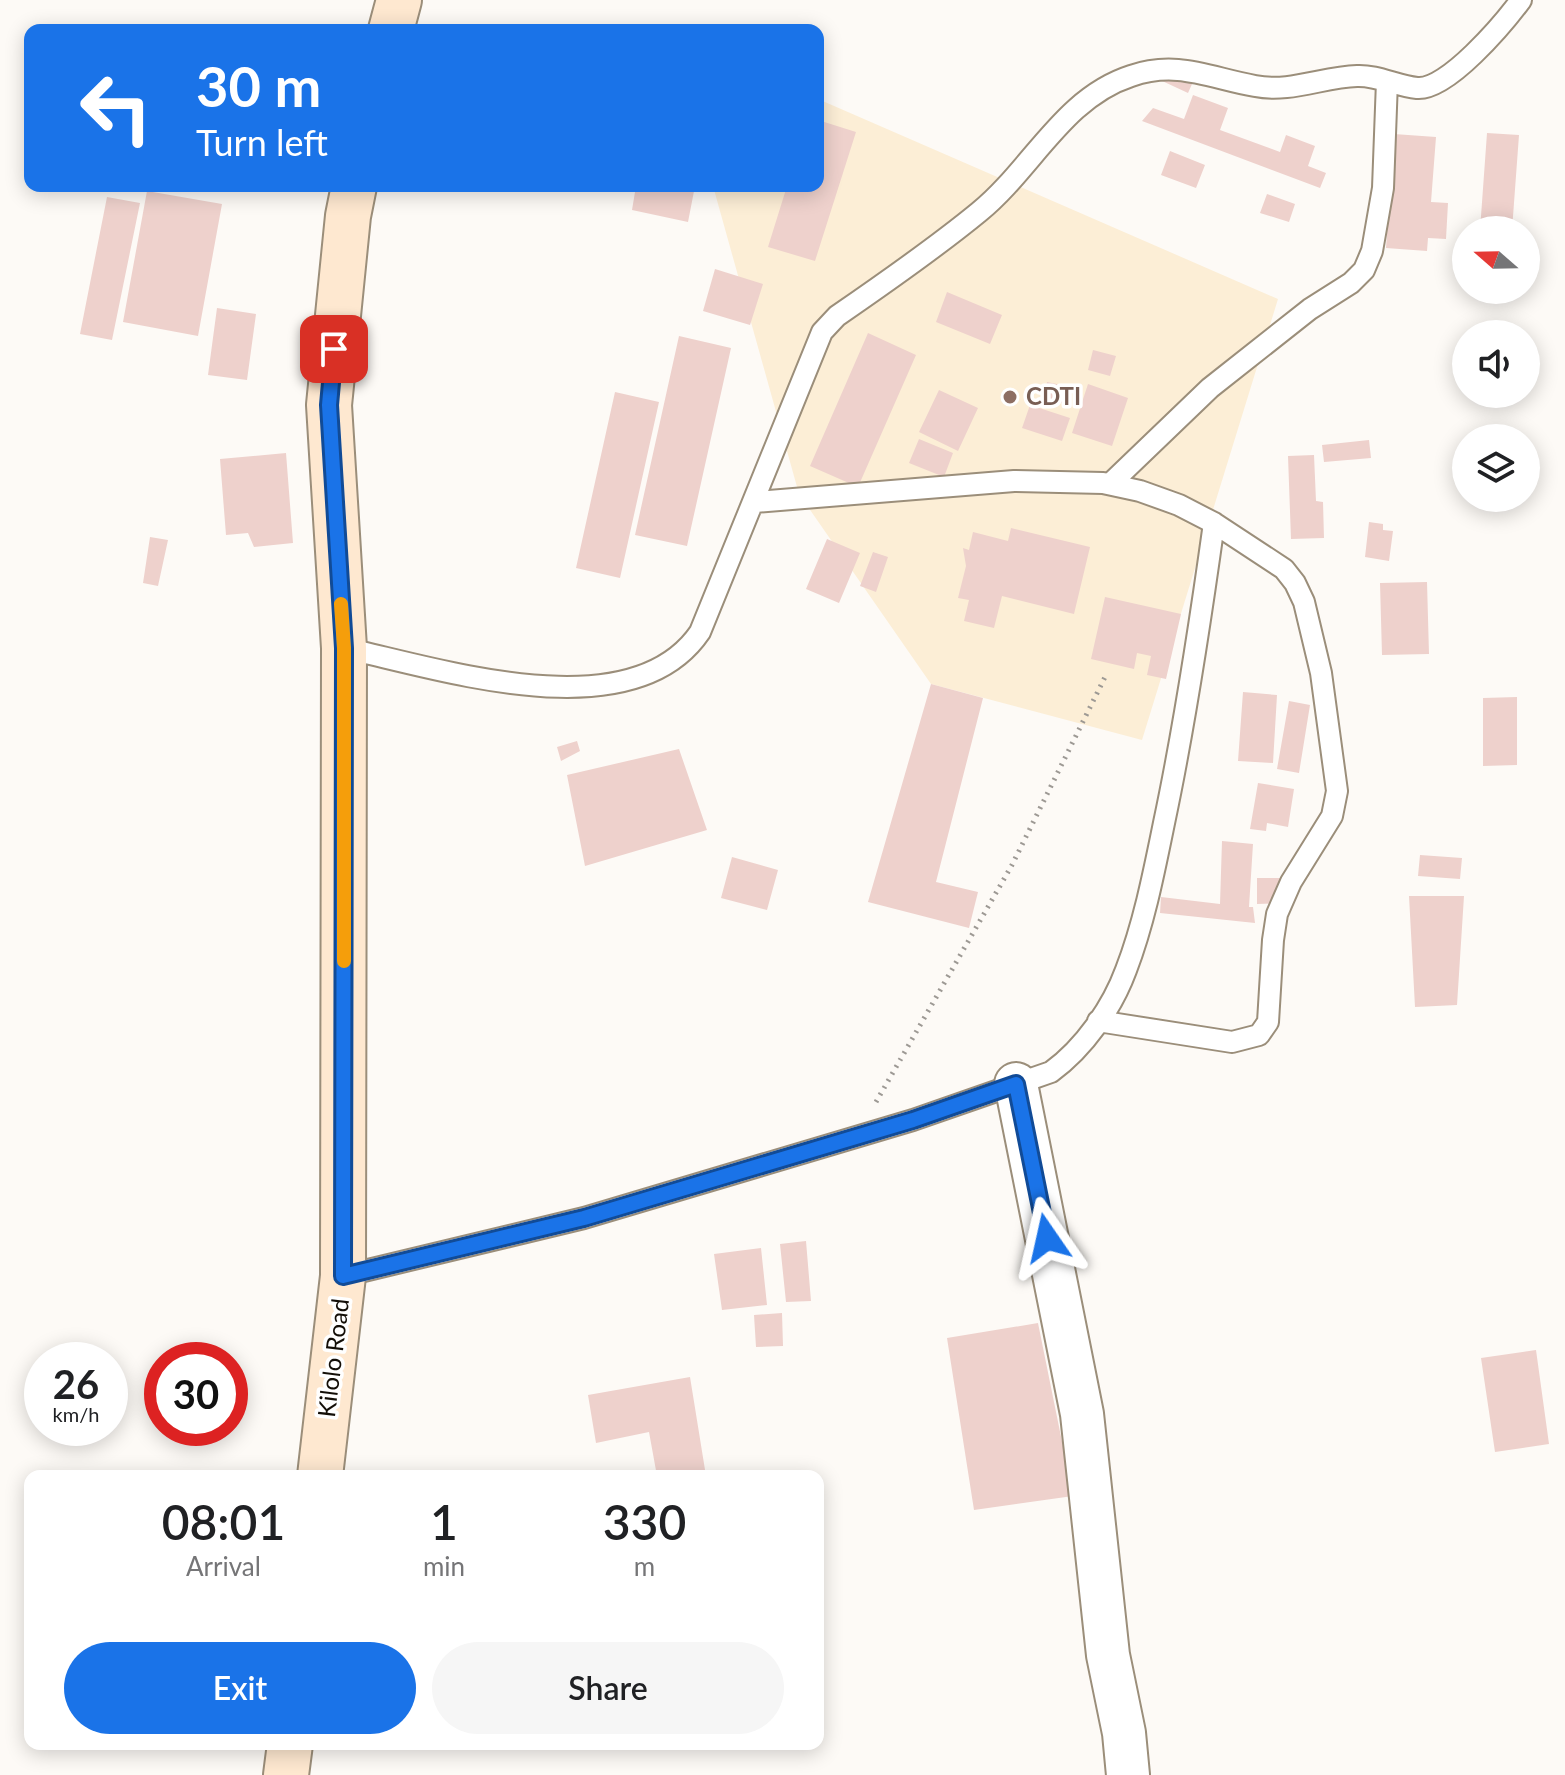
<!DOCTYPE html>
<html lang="en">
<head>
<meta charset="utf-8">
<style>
	body { margin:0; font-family:Lato,sans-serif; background:#f6f6f6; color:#202124; height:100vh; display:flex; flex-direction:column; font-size:30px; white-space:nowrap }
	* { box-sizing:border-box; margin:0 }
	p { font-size:26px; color:#757577 }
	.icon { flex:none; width:44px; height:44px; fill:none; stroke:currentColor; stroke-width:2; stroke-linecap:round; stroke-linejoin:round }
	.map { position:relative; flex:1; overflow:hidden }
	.sheet { position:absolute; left:24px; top:1470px; width:800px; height:280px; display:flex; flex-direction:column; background:#fff; border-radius:16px; box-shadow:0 4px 20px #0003 }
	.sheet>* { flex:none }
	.hud { position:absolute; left:24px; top:24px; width:800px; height:168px; border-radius:16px; box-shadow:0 4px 20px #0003; background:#1a73e8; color:#fff; overflow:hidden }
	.needle { width:52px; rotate:290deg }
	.buttons { position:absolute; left:1452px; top:216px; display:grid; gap:16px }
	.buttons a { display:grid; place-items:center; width:88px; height:88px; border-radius:50%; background:#fff; box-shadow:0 4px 20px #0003; font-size:40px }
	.speed { position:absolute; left:24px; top:1342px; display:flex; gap:16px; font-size:40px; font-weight:700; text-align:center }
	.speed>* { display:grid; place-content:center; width:104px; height:104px; border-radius:50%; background:#fff; box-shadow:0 4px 20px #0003; line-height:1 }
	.speed small { font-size:20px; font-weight:400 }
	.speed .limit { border:12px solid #d22; background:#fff; color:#111 }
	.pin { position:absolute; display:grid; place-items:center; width:68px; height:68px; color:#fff; margin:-34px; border-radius:16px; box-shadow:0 4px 12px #0006 }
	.me { position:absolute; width:88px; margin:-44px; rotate:349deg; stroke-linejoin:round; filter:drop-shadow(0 0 6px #0008) }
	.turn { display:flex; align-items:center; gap:28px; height:168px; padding:0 40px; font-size:36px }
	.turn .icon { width:104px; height:104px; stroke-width:2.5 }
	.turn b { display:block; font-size:56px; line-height:68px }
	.eta { display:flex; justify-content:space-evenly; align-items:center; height:136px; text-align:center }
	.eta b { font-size:48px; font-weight:600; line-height:56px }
	.button { display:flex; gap:16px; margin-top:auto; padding:16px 40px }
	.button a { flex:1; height:92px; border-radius:48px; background:#1a73e8; color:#fff; font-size:32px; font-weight:600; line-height:92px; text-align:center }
	.button a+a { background:#f6f6f6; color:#202124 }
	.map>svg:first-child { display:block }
</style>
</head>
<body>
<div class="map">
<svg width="1565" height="1775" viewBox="0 0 1565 1775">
	<rect width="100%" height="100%" fill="#fdfaf6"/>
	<path fill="#fceed6" d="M818 99 1278 299 1142 740 931 684 799 494 713 186H818Z"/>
	<path fill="#eed1cc" d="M1164 71 1192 84 1188 93 1160 80Z
		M1193 95 1228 108 1220 130 1280 152 1286 135 1315 146 1308 166 1326 173 1320 188 1142 121 1153 108 1184 119Z
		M818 120 856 132 815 261 768 247 787 186H818Z
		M1487 133 1519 135 1512 230H1480Z
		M1394 134 1436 137 1431 202 1448 203 1446 239 1428 238 1427 251 1386 248Z
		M1170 151 1205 165 1196 188 1161 175Z
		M636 186H695L688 222 632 210Z
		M147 191 222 204 198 336 123 322Z
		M1267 194 1295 204 1289 222 1260 213Z
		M107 197 140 203 112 340 80 334Z
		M715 269 763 284 750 325 703 311Z
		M947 292 1002 315 990 344 936 322Z
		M217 308 256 314 247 380 208 375Z
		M868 333 916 355 858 487 810 466Z
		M679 336 731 348 687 546 635 535Z
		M1093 350 1116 356 1110 376 1088 370Z
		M1047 382 1071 387 1068 404 1044 400Z
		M1088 384 1128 398 1112 446 1072 433Z
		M939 390 978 408 958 451 919 432Z
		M615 392 659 402 620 578 576 568Z
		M1030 405 1070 418 1062 441 1022 428Z
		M919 439 953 453 944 477 909 463Z
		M1369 440 1371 458 1324 462 1322 445Z
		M286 453 293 543 254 547 248 533 226 535 220 459Z
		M1314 455 1316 501 1323 502 1324 538 1291 539 1288 456Z
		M1369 522 1383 524V530L1393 531 1389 561 1365 557Z
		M1011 528 1090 547 1074 614 1002 596 994 628 964 621 969 600 958 598 966 566 963 548 969 550 973 532 1008 541Z
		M150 537 168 540 158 586 143 583Z
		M827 539 860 553 839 603 806 589Z
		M873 552 888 557 876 592 860 586Z
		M1427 582 1429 654 1382 655 1380 583Z
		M1105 597 1181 614 1166 679 1147 675 1151 656 1137 653 1134 669 1091 659Z
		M931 684 983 698 936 882 978 892 969 928 868 902Z
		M1243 692 1277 695 1273 763 1238 761Z
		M1517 697V765L1483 766V698Z
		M1289 701 1310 705 1299 773 1277 769Z
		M577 741 580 751 561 761 557 747Z
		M679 749 707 830 585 866 567 775Z
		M1258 783 1294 789 1288 827 1267 823 1266 831 1250 829Z
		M1222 841 1253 844 1249 907H1253L1255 923 1160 913 1161 897 1220 904Z
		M1420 855 1462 858 1460 879 1418 876Z
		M732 857 778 870 767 910 721 898Z
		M1257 878H1281V903L1257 904Z
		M1409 896H1464L1457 1005 1415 1007Z
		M806 1241 811 1301 786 1302 780 1244Z
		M761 1248 767 1305 722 1310 714 1254Z
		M782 1313 783 1346 756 1347 754 1315Z
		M1038 1323 1073 1496 974 1510 947 1338Z
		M1536 1350 1549 1444 1495 1452 1481 1358Z
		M690 1377 706 1476H657L649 1432 596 1443 588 1395Z"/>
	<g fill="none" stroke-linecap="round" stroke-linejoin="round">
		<defs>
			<path id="service" d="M1110 484 1210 388 1310 309 1351 283 1364 270 1372 251 1383 188 1387 81
				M755 502 1014 481 1103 483 1140 491 1179 505 1214 523 1284 569 1295 583 1304 602 1321 673 1337 791 1332 816 1291 882 1277 914 1273 940 1268 1022 1259 1035 1232 1042 1098 1021
				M344 648C441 669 632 732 700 632L822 332 837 316C885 283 934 249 979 212 1032 169 1063 98 1131 76 1177 60 1210 78 1255 86 1290 93 1323 77 1357 76 1377 75 1397 86 1417 88 1447 91 1504 23 1521 0
				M343 1276 584 1218 913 1120 1051 1072C1084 1048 1112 1008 1126 970 1144 923 1154 872 1164 823 1185 724 1200 624 1214 523"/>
			<path id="minor" d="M1016 1084 1082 1414 1108 1655 1124 1733 1128 1775"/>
			<path id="secondary" d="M391 30 399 0
				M320 1476 343 1276 344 648 329 405 348 216 354 186
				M286 1775 290 1744"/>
		</defs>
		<use href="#service" stroke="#9b8e7a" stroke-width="24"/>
		<use href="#minor" stroke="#9b8e7a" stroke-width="46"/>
		<use href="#secondary" stroke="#9b8e7a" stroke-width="48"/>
		<path stroke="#9d9994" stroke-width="5" stroke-dasharray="2 6" stroke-linecap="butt" d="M876 1102 1012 865 1106 675"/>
		<use href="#service" stroke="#fff" stroke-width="20"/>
		<use href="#minor" stroke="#fff" stroke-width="42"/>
		<use href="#secondary" stroke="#fee8d0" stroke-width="44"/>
	</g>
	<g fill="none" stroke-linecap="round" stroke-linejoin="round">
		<defs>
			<path id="route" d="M334 349 329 405 344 648 343 1276 584 1218 913 1120 1016 1084 1047 1238"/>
		</defs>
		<use href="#route" stroke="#114b97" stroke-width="20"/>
		<use href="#route" stroke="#1a73e8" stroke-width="14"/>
		<path stroke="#f59e0b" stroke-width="14" d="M341 604 344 648V961"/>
	</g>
	<circle fill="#8d6e63" stroke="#fff" stroke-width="3" cx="1010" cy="397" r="8"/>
	<g text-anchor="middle" stroke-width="7" stroke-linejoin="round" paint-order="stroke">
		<g font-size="24" font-weight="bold" fill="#785e54" stroke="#fff" text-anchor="start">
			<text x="1026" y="405">CDTI</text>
		</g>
		<g font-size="24" fill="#130e07" stroke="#fff">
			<text transform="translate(334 1358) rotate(-83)" y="8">Kilolo Road</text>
		</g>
	</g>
</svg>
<div class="buttons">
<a><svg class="needle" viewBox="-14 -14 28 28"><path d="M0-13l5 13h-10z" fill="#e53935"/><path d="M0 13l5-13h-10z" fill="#757577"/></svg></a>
<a><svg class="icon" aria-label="sound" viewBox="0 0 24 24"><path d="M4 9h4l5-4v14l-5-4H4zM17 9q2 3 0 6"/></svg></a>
<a><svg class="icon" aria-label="layers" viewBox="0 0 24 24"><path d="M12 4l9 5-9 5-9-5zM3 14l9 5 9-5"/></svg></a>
</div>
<div class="speed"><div>26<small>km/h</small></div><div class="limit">30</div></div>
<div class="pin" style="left:334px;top:349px;background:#d93025"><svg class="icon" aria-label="arrive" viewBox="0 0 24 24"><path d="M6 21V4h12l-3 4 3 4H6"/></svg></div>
<svg class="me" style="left:1047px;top:1238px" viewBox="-20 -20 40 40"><path d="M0-17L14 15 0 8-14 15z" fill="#1a73e8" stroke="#fff" stroke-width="4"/></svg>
<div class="hud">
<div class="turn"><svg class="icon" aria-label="left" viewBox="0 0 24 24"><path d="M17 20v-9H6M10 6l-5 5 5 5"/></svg><div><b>30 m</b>Turn left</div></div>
</div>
<section class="sheet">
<div class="eta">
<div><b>08:01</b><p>Arrival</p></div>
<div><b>1</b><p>min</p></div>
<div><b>330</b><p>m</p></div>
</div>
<div class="button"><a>Exit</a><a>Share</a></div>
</section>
</div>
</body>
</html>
